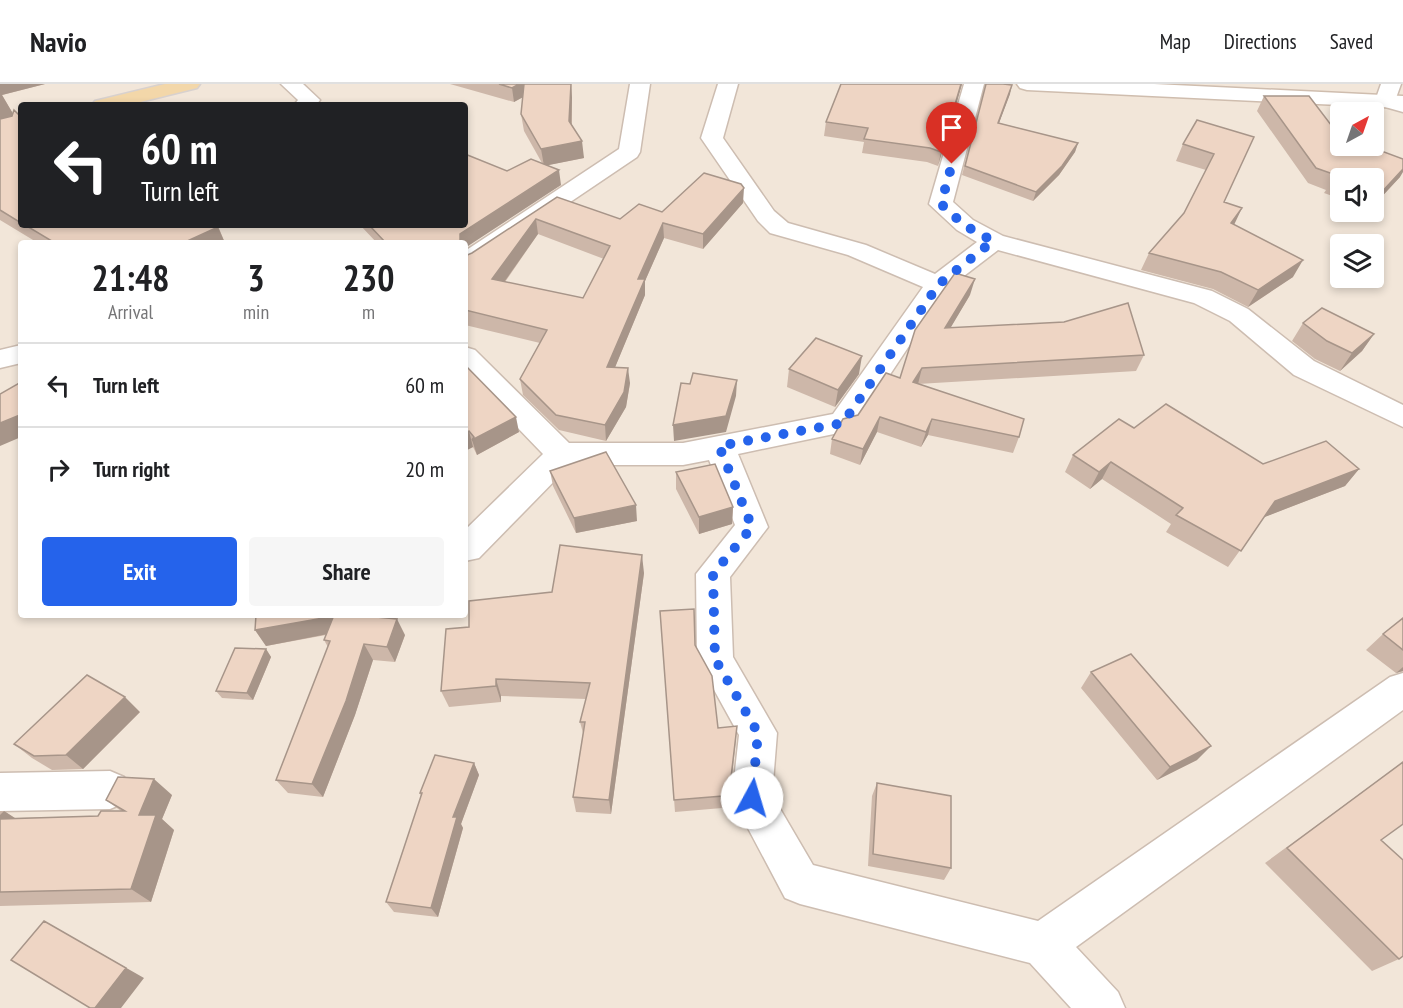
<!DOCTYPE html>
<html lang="en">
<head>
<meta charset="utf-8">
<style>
	body { margin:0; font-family:"PT Sans Narrow",sans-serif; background:#f6f6f6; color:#202124; height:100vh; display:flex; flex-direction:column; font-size:22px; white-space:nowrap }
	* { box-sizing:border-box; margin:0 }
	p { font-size:20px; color:#757577 }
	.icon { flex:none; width:33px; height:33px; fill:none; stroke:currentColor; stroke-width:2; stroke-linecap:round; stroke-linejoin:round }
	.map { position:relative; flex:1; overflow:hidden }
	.details { position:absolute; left:18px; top:156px; width:450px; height:378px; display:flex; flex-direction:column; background:#fff; border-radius:6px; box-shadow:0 3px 9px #0003 }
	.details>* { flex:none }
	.hud { position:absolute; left:18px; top:18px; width:450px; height:126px; border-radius:6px; box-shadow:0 3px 9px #0003; background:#202124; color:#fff; overflow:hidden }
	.needle { width:39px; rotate:40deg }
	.controls { position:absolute; left:1330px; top:18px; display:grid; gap:12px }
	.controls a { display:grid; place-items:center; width:54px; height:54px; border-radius:6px; background:#fff; box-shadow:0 3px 9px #0003; font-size:30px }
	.pin { position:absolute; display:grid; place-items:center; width:51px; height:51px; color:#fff; margin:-62px -26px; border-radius:50% 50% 50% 0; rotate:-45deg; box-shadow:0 0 6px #0007 }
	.pin .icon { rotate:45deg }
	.me { position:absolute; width:66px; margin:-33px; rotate:6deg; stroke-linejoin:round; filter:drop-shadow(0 0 4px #0008) }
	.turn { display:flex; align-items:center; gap:21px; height:126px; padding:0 24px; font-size:27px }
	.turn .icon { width:78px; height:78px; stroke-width:2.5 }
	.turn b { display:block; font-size:42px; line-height:51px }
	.eta { display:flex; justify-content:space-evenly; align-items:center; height:102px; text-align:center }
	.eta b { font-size:36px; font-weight:700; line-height:42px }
	.action { display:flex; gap:12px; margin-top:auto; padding:12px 24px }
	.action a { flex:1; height:69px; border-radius:6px; background:#2563eb; color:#fff; font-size:24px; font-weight:700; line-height:69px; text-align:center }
	.action a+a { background:#f6f6f6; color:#202124 }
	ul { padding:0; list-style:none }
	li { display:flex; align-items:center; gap:18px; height:84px; padding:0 24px; border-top:2px solid #e0e0e0 }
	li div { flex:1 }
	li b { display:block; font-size:22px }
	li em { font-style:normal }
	header { display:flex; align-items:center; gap:36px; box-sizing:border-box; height:84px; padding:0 30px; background:#fff; border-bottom:2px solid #e0e0e0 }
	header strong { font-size:28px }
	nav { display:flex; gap:33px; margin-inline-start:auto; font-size:21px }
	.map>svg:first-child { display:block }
</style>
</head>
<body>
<header>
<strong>Navio</strong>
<nav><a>Map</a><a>Directions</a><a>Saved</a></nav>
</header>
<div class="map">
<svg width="1403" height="924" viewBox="0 0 1403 924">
	<rect width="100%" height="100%" fill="#fbf4ea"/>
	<path fill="#f2e6d9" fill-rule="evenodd" d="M0 0H1403V924H0ZM21 21H465V141H21ZM1341 28H1374V62H1341ZM1341 94H1374V128H1341ZM21 159H465V531H21ZM1341 160H1374V194H1341Z"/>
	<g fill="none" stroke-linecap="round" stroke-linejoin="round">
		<defs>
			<path id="street" d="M281 0H303L320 16 316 21H294L298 16Z
				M630 0H650L640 68 637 73 474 183 465 186V167L619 65Z
				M718 0H738L723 54 774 127 788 139 866 161 935 190 977 158 957 146 929 120 964 0H984L953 118 973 136 1003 152 1212 207 1248 225 1314 277 1403 321V343L1294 291 1230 237 1194 219 998 166 947 205 853 346 738 370 768 443 730 493 733 573 777 649 772 711 813 781 1038 837 1390 593 1403 589V626L1076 863 1118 908 1125 924H1071L1030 879 800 820 785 814 732 714 739 651 697 575 696 490 735 441 709 376 683 381H570L479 474 465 477V446L543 370 465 289V263L475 266 569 359H683L833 330 923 203 848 171 770 149 758 137 701 54Z
				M1381 0H1401L1396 14 1403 16V28L1378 21 1375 17Z
				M21 261V279L0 284V266Z
				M110 687 124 693 130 706 124 719 110 725 0 727V689Z"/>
			<path id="secondary" d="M1017 0H1154L1403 12V24L1027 6 1020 4Z"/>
			<path id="primary" d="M165 0H200L197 4 128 21H92L95 17Z"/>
		</defs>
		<use href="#street" stroke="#cdbdb1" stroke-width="3"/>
		<use href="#secondary" stroke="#cfbdae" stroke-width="3"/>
		<use href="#primary" stroke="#d8d1ce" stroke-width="3"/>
		<use href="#street" fill="#fff" fill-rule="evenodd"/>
		<use href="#secondary" fill="#fff" fill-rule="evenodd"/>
		<use href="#primary" fill="#f3d7a9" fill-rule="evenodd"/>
	</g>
	<path fill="#cdb7a9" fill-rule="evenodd" d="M0 0H45L2 11 13 30 21 33V141H219L218 142 225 159H38L0 136Z
		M450 0H571L572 14V41L584 74 548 81 561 101 465 159H377L360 141H465L507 87 542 79 524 47 521 30 523 13 514 18Z
		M841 0H962L938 82 927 78 862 69 864 58 824 52 826 38Z
		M986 0 1010 10 999 39 1078 59 1075 68 1059 91 1033 117 962 91Z
		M1264 12 1353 69 1400 93 1374 121V94H1341V115L1324 109 1326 106 1308 99 1257 27Z
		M1254 53 1224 118 1234 141 1293 193 1248 223 1213 205 1141 186 1149 169 1184 129 1206 86 1176 77 1183 60Z
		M557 113 620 135 662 128 743 119 703 165 664 154 645 197V211L615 283 630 299 626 323 606 357 559 346 523 311 520 295 540 259 465 241V172L472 169ZM538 150 604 175 583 214 505 198Z
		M970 211 950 244 1144 271 1136 287 918 300 1019 353 1013 369 928 351 921 363 877 348 860 381 830 370 832 355 900 294Z
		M1303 239 1374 250 1362 267 1340 287 1315 275 1292 257Z
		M465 281 519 348 477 371 473 363 465 367Z
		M789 285 859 290 835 323 787 303Z
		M1134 344 1263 380 1359 385 1345 402 1264 433 1228 483 1166 448 1171 440 1102 395 1090 405 1065 388 1073 371Z
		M550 387 637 437 576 449 553 402Z
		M676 388 733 423 732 440 699 450 676 405Z
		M644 489 611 730 576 728 573 713 583 649 580 638 586 615 501 612V618L449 623 441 607 469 543 552 508Z
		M660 527 695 561 718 644 736 655 731 703 735 711 734 723 675 728Z
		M1403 534V587L1396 589 1366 566 1383 550Z
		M255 546 405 551 395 578 373 576 355 631 323 713 288 709 276 696 328 563 324 556 326 551 266 562Z
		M266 565 271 573 253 616 222 614 216 607Z
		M1091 588 1197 676 1157 696 1081 604Z
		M140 628 83 685 52 686 32 674 14 660Z
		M1403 678 1381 756 1399 875 1372 887 1265 779Z
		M474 679 479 691 461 740 463 744 438 833 394 828 386 818 421 712 420 709Z
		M877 699 951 784 944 796 868 782 872 712Z
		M172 711 162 735 174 746 151 818 0 822V727H4L15 734 98 732 121 727 106 716Z"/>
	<path fill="#a79589" d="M0 0H45L2 11 15 33 0 38Z
		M519 0H547L514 18 512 4Z
		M571 0 572 14 571 54 569 37Z
		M961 0H962L938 82 941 68Z
		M1012 1 1010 10 996 47 998 39Z
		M582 57 584 74 544 82 541 65Z
		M1078 59 1075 68 1059 91 1033 117 1036 108Z
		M1403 85V88L1400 93 1374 121V119L1379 111Z
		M559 86 561 101 465 164V159H460V150Z
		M744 104 743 119 703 165V150Z
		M1242 124 1234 141 1231 139Z
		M536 135 538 150 495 211 492 195Z
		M663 139 664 154 645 197V211L609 298 607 283 638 195Z
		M206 141H219L217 143H218L225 159H183Z
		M1303 176 1293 193 1248 223 1258 206Z
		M975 195 970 211 941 260 945 244Z
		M1374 250 1362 267 1340 287 1352 269Z
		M862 272 859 290 835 323 838 306Z
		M628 284 630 299 626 323 606 357 605 341Z
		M922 284 918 300 913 298Z
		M737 296 736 312 726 348 674 357 673 341Z
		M20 331 21 332V353L0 362V339Z
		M516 333 519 348 477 371 472 356Z
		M880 333 877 348 860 381 863 365Z
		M932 335 928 351 921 363 926 348Z
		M469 347 473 363 465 367V350Z
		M1111 378 1102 395 1090 405 1099 388Z
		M1359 385 1345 402 1262 434 1275 417Z
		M636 421 637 437 576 449 574 434Z
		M733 423 732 440 699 450V433Z
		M642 471 644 489 611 730 609 716Z
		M329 531H338V548L266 562 255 546Z
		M397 535 405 551 395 578 387 563Z
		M364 560 373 576 355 631 323 713 312 700Z
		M266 565 271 573 253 616 247 609Z
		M1403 583V587L1396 589Z
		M496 595 501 612V618L496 602Z
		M125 613 140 628 83 685 66 671Z
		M1211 662 1197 676 1157 696 1170 683Z
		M474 679 479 691 461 740 463 744 438 833 431 824 453 733Z
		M154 695 172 711 162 735 174 746 151 818 131 805 139 731Z
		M4 727 27 742 0 737V731Z
		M44 837 144 894 121 924H95Z"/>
	<path fill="#eed5c4" stroke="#a79589" stroke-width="1.5" fill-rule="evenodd" d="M499 0H519L512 4Z
		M524 0H571L569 37 582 57 541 65 521 30Z
		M841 0H961L941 68 930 64 864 55 868 44 826 38Z
		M986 0H1003L1012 1 998 39 1078 59 1062 82 1036 108 965 82Z
		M1264 12H1309L1341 54V62H1347L1353 69 1361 62H1368L1403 75V85L1379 111 1374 109V94H1341V96L1333 94 1336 91 1316 84Z
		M14 26 21 33V139L0 126V35L12 32Z
		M1197 36 1254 53 1224 118 1242 124 1231 139 1303 176 1258 206 1221 188 1149 169 1184 129 1214 70 1183 60Z
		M465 70 507 87 531 75 559 86 460 150V159H386L369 141H465Z
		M704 89 741 100 744 104 703 150 663 139 638 195H645L607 283 628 284 624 308 605 341 556 331 520 295 547 246 465 226V172L472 169 557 113 620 135 639 120 662 128ZM536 135 610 162 583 214 492 195Z
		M25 141H215L218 143 183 159H55Z
		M955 189 975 195 945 244 1064 238 1128 219 1144 271 922 284 913 298 1024 335 1019 353 932 335 926 348 880 333 863 365 832 355 843 335 858 331 886 289 900 294 915 246Z
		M1322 224 1374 250 1352 269 1327 257 1303 239Z
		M816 254 862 272 838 306 789 285Z
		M465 281 516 333 472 356 474 353 469 347 465 350Z
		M693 289 737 296 726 332 673 341 681 299 690 300Z
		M21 298V332L20 331 0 339V310Z
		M1166 320 1263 380 1326 357 1359 385 1275 417 1241 467 1176 431 1183 424 1111 378 1099 388 1073 371 1119 335 1134 344Z
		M606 368 636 421 574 434 550 387Z
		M715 380 733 423 699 433 676 388Z
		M560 461 642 471 609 716 573 713 585 638H580L590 599 496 595V602L441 607 446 545 469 543V517L552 508Z
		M694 525 695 561 712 592 718 644 737 642 730 702 735 711 674 716 660 527Z
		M256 531H329V533L255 546Z
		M334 531H355L397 535 387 563 364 560 346 617 312 700 276 696 330 557 324 556Z
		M1403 534V566L1383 550Z
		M235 564 266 565 247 609 216 607Z
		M1131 570 1211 662 1170 683 1091 588Z
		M87 591 125 613 66 671 34 672 14 660Z
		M435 671 474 679 453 733H457L431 824 386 818 422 709H420Z
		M1403 678V740L1381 756 1403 776V872L1399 875 1287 764Z
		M118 693 154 695 139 731H156L131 805 0 808V735L98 732 101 727H125L106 716Z
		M877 699 951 712V784L873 770Z
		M44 837 126 884 95 924H90L11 876Z"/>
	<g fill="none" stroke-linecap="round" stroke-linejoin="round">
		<path stroke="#2563eb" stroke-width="10" stroke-dasharray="0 18" d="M752 714 758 649 715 575 713 490 752 443 719 362 843 339 939 200 993 157 964 141 941 120 952 80"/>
	</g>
</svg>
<div class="controls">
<a><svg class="needle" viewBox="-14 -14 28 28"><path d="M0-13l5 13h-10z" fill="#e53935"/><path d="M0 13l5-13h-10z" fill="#757577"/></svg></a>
<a><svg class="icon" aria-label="sound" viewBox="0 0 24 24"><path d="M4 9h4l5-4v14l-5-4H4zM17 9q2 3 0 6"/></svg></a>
<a><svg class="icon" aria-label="layers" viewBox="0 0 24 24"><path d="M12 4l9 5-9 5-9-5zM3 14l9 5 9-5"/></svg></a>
</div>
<div class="pin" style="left:952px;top:80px;background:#d93025"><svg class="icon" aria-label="arrive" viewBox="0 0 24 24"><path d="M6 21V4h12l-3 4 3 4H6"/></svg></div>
<svg class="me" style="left:752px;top:714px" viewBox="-20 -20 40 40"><circle r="19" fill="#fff"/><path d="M0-13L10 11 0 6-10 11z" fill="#2563eb"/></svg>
<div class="hud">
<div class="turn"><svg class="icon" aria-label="left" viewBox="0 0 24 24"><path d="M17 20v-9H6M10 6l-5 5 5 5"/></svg><div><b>60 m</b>Turn left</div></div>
</div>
<section class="details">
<div class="eta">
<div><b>21:48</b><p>Arrival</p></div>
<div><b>3</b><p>min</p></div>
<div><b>230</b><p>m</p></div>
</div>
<ul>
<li><svg class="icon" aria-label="left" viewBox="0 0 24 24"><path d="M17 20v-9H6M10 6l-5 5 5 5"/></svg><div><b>Turn left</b></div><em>60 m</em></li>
<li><svg class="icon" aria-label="right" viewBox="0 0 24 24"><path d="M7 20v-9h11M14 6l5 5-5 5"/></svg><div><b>Turn right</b></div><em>20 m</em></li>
</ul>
<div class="action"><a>Exit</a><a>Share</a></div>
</section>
</div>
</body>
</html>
